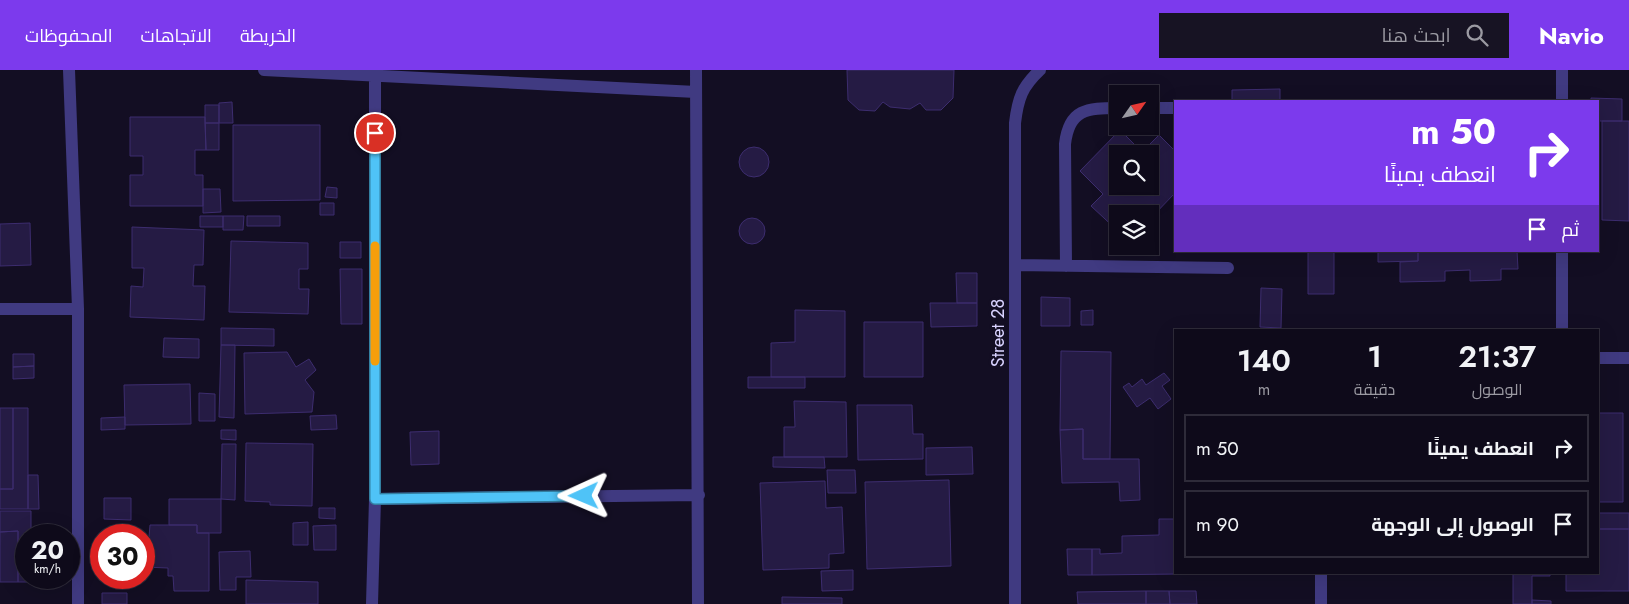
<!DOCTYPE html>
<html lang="ar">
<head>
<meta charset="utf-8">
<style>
	body { margin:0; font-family:Jost,Cairo,sans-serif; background:#171323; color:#f1f3f6; direction:rtl; height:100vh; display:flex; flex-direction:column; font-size:19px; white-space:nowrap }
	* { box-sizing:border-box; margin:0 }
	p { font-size:16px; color:#9b9aa2 }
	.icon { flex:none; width:28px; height:28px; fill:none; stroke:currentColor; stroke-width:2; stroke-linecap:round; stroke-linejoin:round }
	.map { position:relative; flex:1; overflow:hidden; direction:ltr }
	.sheet { position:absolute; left:1174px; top:259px; width:425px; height:245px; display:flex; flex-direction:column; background:#0e0a1a; border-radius:0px; box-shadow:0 5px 20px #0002,0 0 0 1px #2e2b39; direction:rtl }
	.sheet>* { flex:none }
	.guide { position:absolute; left:1174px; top:30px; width:425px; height:152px; border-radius:0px; box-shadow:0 5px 20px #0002,0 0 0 1px #2e2b39; direction:rtl; background:#7c3aed; color:#fff; overflow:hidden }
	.needle { width:32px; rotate:56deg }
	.buttons { position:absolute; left:1109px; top:15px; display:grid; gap:10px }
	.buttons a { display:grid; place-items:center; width:50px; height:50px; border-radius:0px; background:#0e0a1a; box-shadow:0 5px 20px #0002,0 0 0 1px #2e2b39; font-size:25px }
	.speed { position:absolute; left:15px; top:454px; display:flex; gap:10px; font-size:25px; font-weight:700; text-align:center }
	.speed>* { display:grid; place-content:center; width:65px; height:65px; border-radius:50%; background:#0e0a1a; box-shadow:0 5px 20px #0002,0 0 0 1px #2e2b39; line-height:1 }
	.speed small { font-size:12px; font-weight:400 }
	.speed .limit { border:8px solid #d22; background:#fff; color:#111 }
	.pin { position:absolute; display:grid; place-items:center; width:42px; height:42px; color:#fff; margin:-21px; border:2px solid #fff; border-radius:50%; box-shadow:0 1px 5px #0007 }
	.me { position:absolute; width:55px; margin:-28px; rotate:269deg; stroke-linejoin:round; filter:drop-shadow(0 0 4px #0008) }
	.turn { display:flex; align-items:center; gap:18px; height:105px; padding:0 20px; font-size:22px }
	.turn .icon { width:65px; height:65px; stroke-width:2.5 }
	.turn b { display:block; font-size:35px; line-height:42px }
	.then { display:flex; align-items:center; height:48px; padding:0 20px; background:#0003; gap:10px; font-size:19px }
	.eta { display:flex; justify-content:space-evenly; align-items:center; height:85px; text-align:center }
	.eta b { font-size:30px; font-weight:600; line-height:35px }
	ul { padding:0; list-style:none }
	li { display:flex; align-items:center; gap:15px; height:68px; margin:0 10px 8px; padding:0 10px; border:2px solid #2e2b39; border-radius:0px }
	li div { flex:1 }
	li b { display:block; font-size:19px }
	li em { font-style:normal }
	header { display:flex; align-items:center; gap:30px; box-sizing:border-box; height:70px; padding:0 25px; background:#7c3aed; color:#fff }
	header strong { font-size:24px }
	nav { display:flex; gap:28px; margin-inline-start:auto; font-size:18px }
	.search { width:350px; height:45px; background:#171323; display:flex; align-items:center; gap:12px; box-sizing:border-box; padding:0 18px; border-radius:0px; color:#9b9aa2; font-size:19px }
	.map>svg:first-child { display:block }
</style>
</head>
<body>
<header>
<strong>Navio</strong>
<div class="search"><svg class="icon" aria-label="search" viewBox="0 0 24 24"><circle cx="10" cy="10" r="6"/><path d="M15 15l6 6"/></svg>ابحث هنا</div>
<nav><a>الخريطة</a><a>الاتجاهات</a><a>المحفوظات</a></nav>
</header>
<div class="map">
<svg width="1629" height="534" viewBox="0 0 1629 534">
	<rect width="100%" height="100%" fill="#130e23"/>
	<path fill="#251b44" stroke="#3d2d6f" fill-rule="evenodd" d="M847 0H954L953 28 941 40H926L920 33 910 39 890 37 883 32 875 41 859 40 848 30Z
		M1280 19V31H1232V20Z
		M1591 28 1622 29V51H1598V31H1591Z
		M232 32 233 53H219V33Z
		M205 35H219V53H205Z
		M130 47H205L206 80H195V105H203V136H130V105H143V86H130Z
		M1602 51H1629V151L1602 150Z
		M205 53H219V80H206Z
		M233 55H320V130L233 131Z
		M1120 60 1142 82 1159 65 1175 81V123L1150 149V144H1118V161L1091 136 1103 124 1080 101ZM1118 84H1150V116H1118Z
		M739 92a15 15 0 1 1 30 0a15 15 0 1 1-30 0Z
		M327 117 337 118V128L325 127Z
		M203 119H220L221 142 203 143Z
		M320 133H334V145H320Z
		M200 146H223V157H200Z
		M223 146H244L243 160H223Z
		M247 146H280V156H247Z
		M739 161a13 13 0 1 1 26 0a13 13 0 1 1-26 0Z
		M30 153 31 195 0 196V154Z
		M132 157 204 160 203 195H194L193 216H205L204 250 130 247 131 216 143 217 144 198H132Z
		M231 171 308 173V199H299V219H309L308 244 229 242Z
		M340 172H361V188H340Z
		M1308 181H1334V224H1308Z
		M1378 181H1418V191L1378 192Z
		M1418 181H1517L1518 199H1501V210L1470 211V200L1445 201V211L1400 212V192L1418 191Z
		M340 199H362V254H341Z
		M956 203H977V233H957Z
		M1261 218 1282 219 1281 258 1260 257Z
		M1041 227 1070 228V256H1041Z
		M930 233H977V256L931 257Z
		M795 240 845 241V307H771V273L795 272Z
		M1093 240V255H1081V241Z
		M864 252H923V307H864Z
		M221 258 274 259V276L221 275Z
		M164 268 199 269V288L163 287Z
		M221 275H235L234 348 219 347Z
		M1061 281 1111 282 1110 389H1083V359L1060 360Z
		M287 282 296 297 309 289 316 300 305 310 314 322 312 342 245 344 244 283Z
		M13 284H34V296L13 297Z
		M34 296V308L13 309V297Z
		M1164 303 1170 310 1162 316 1171 329 1158 339 1150 328 1137 337 1123 317 1129 313 1132 317 1142 309 1146 315Z
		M748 307H805V318H748Z
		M190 314 191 354 125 355 124 315Z
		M199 323 215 324V351H199Z
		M794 331 846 332 847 387H784V357H795Z
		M857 335H912L913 364H923V389L858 390Z
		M0 338H13V419H0Z
		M13 338H28V439H0V419H13Z
		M1598 343H1623V432H1598Z
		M336 345 337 359 311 360 310 346Z
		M125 347V359L101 360V348Z
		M1083 359V389H1139L1140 430 1120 431 1119 412 1062 413 1060 360Z
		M221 360H236V370L221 369Z
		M439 361V394L411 395 410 362Z
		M246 373 313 374 312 436 270 435V432L245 431Z
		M222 374H236L235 430 221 429Z
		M972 377 973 404 926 405V378Z
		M773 387H824L825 398 773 397Z
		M827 400H855L856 423H828Z
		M28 405H38L39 439H28Z
		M949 410 951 496 867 499 865 412Z
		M825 411 826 438 842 437 844 483 829 484V498L763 500 760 413Z
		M104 428H131V450L104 449Z
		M169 429H221V463H197V455H169Z
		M319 438H335V449L319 448Z
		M0 441H31V465H26V508H32V512H18V461L0 462Z
		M1598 443H1629V459H1598Z
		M1159 449H1175V502L1180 504 1092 505V479H1100V484L1122 483V466L1159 465Z
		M308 452V475H293V453Z
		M150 455H197V463H209V521H174L173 506H168V498L144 497V467H149Z
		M336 455V480H314L313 456Z
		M1598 459H1629V521H1566V502H1598Z
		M18 461V512H0V462Z
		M1067 479H1092V505H1068Z
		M250 481 251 507H236V520H220L219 482Z
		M853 500V520L822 521 821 501Z
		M1513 502H1550V506H1532V534H1513Z
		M246 510 318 512V534H246Z
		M1146 521H1169L1170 534H1146Z
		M1146 521V534H1078L1077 522Z
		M1169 521H1196L1197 534H1170Z
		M102 523H127V534H102Z
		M782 527 842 528V534H782Z
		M1532 530 1551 531V534H1532Z"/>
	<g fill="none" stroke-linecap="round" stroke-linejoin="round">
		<path stroke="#403a81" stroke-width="12" d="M69 0 78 239V534
			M264 0 696 22
			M696 0 698 534
			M1562 0V31
			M1150 38H1175
			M1562 181V260
			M1015 195 1228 198
			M1066 196 1065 74C1069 39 1087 38 1118 38
			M0 239H78
			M1598 288H1629
			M375 429 699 425
			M1321 502V534
			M372 534 375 429V6
			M1015 534V53C1018 28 1022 17 1040 0"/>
	</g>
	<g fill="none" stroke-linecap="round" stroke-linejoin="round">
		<defs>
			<path id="route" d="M375 63V429L584 426"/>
		</defs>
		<use href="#route" stroke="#337fa1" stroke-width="12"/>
		<use href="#route" stroke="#4fc3f7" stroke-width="9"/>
		<path stroke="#f59e0b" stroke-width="9" d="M375 176V291"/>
	</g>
	<g text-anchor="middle" stroke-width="5" stroke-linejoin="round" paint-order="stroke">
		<g font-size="18" fill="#d8d2fe" stroke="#130e23">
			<text transform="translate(998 263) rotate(-90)" y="6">Street 28</text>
		</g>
	</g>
</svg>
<div class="buttons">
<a><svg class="needle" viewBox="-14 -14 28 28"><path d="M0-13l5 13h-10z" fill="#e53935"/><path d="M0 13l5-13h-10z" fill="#9b9aa2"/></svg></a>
<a><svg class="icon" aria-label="search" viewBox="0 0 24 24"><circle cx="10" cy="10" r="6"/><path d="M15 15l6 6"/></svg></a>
<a><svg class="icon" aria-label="layers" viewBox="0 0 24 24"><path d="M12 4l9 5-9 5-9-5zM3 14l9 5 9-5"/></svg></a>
</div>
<div class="speed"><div>20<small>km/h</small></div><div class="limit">30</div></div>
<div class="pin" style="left:375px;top:63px;background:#d93025"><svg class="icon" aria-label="arrive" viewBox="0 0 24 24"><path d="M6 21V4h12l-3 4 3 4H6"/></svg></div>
<svg class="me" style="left:584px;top:426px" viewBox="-20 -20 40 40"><path d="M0-17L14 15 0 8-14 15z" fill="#4fc3f7" stroke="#fff" stroke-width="4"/></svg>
<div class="guide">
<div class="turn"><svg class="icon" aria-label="right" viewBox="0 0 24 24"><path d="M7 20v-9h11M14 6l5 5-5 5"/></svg><div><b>50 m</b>انعطف يمينًا</div></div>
<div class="then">ثم<svg class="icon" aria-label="arrive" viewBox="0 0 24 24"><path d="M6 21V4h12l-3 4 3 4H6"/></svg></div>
</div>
<section class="sheet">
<div class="eta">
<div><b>21:37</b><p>الوصول</p></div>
<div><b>1</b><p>دقيقة</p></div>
<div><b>140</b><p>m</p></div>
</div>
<ul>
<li><svg class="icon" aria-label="right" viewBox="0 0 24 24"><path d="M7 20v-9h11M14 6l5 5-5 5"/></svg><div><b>انعطف يمينًا</b></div><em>50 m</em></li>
<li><svg class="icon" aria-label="arrive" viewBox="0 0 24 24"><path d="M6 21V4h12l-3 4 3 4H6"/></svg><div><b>الوصول إلى الوجهة</b></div><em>90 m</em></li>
</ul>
</section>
</div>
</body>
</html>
